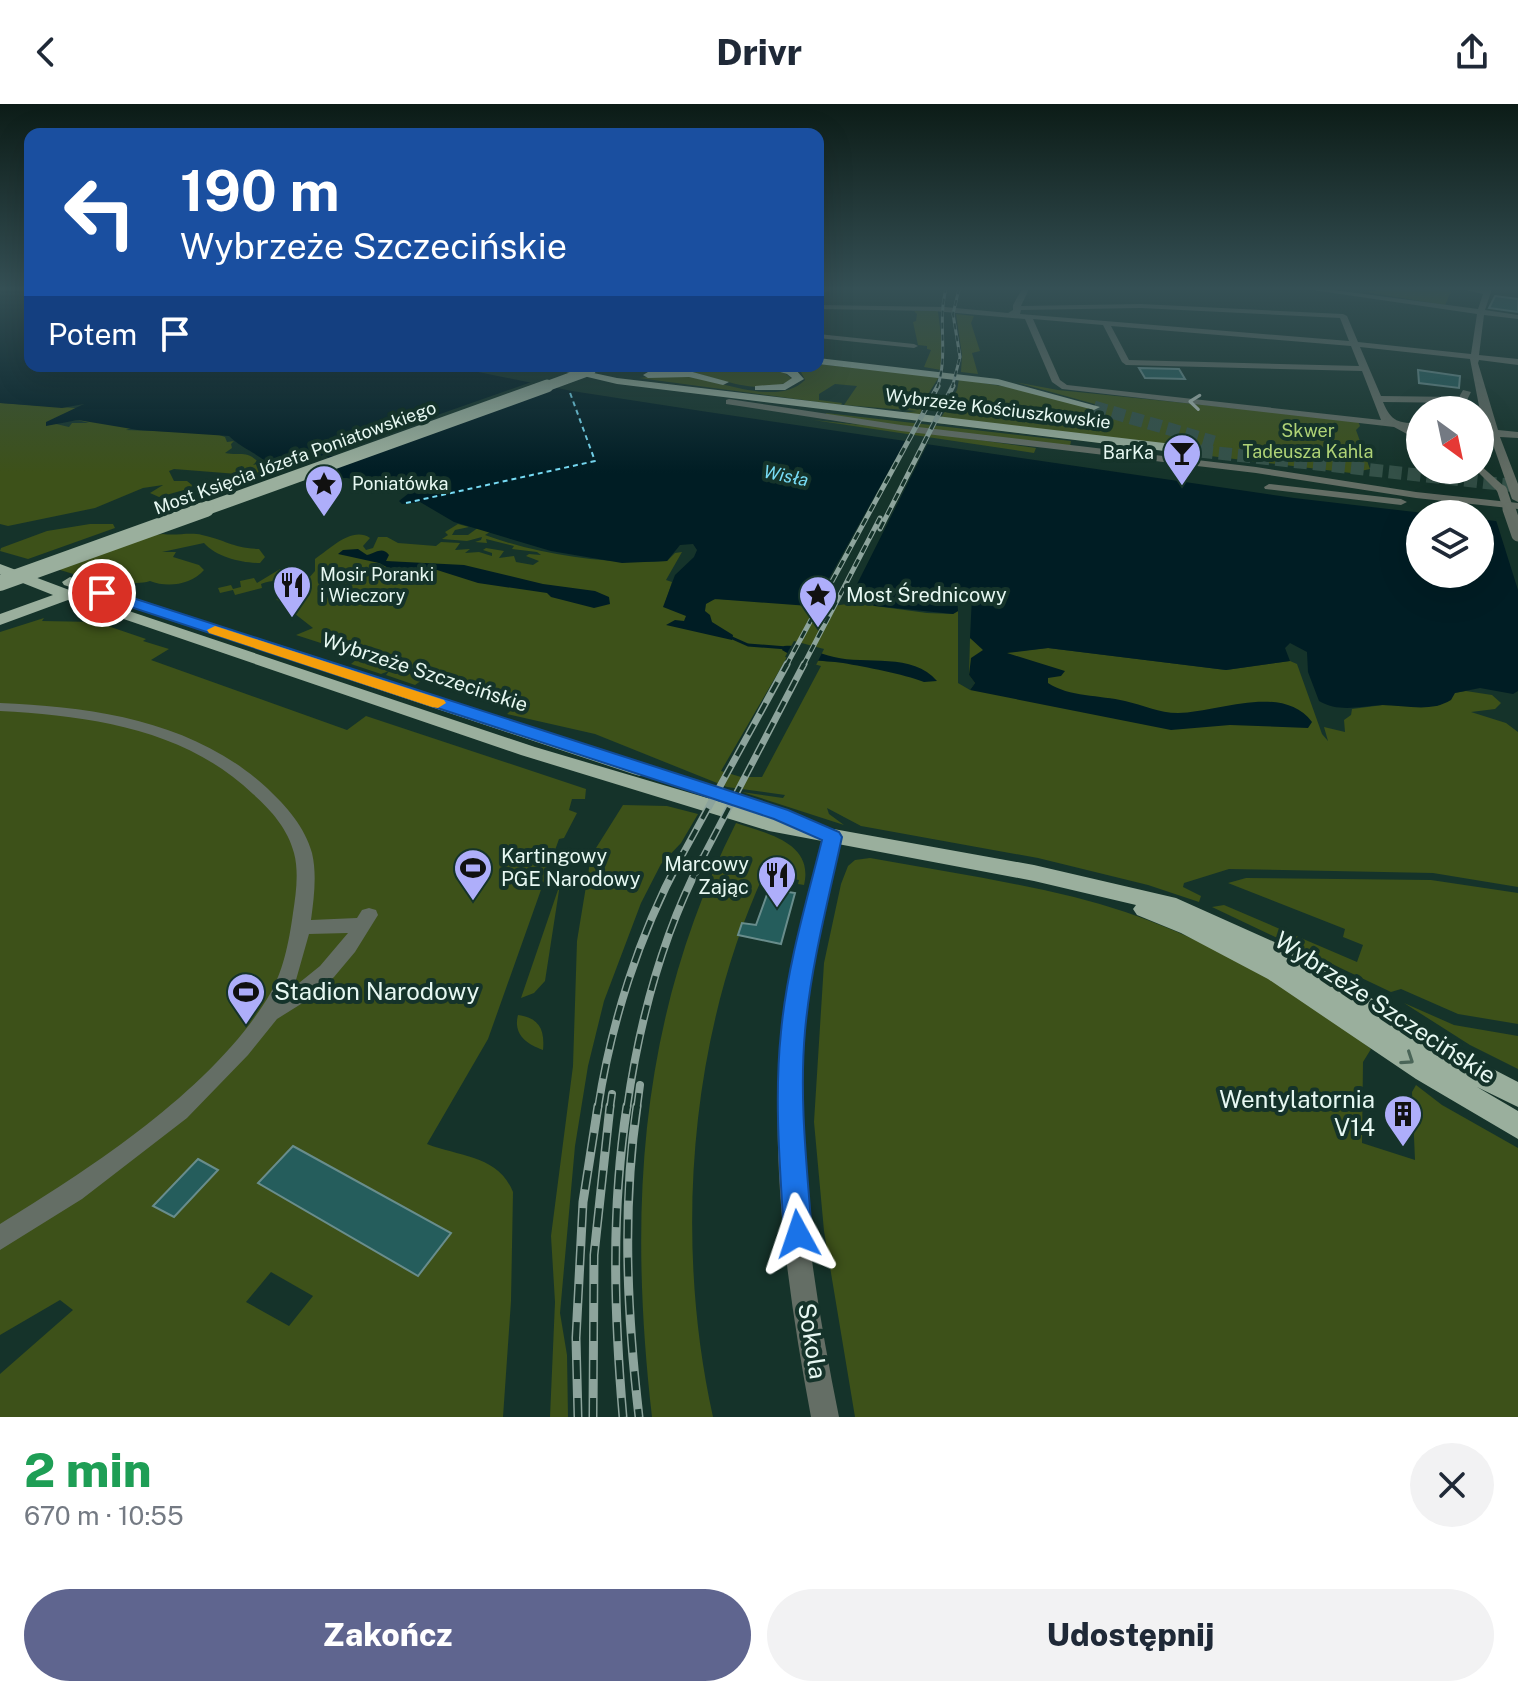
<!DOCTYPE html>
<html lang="pl">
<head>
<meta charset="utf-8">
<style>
	body { margin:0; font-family:"Public Sans",sans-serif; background:#f2f2f3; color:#1f2937; height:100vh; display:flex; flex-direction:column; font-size:30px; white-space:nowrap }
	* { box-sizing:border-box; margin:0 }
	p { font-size:26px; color:#747a83 }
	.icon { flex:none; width:44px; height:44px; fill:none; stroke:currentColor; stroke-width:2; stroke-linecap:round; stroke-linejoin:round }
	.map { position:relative; height:1313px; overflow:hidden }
	.sheet { display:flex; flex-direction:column; background:#fff; flex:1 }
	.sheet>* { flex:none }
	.guide { position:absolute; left:24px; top:24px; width:800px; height:244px; border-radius:16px; box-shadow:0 8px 32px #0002; background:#1a4fa0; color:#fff; overflow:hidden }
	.needle { width:52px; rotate:147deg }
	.controls { position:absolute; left:1406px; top:292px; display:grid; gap:16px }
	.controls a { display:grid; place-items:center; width:88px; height:88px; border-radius:50%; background:#fff; box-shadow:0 8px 32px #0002; font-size:40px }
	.pin { position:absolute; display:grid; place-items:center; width:68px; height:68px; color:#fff; margin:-34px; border:4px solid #fff; border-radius:50%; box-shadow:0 2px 8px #0007 }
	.me { position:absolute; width:88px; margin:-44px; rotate:355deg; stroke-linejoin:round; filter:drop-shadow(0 0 6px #0008) }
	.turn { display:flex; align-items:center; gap:28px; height:168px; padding:0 24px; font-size:36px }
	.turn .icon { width:104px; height:104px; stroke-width:2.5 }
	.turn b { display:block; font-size:56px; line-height:68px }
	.then { display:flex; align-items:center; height:76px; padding:0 24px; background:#0003; gap:16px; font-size:30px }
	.round { display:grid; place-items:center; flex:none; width:84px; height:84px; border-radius:42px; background:#f2f2f3 }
	.overview { display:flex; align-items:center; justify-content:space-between; height:136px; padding:0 24px }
	h1 { font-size:48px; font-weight:800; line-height:60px; color:#1e9e55 }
	.primary-button { display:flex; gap:16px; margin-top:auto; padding:16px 24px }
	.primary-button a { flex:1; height:92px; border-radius:48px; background:#5f658f; color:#fff; font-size:32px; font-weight:800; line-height:92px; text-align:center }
	.primary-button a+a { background:#f2f2f3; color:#1f2937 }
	header { display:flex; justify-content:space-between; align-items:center; height:104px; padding:0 24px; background:#fff; font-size:36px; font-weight:800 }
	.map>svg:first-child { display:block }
</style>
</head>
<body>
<header><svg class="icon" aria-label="back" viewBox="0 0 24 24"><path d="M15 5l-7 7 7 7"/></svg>Drivr<svg class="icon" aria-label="share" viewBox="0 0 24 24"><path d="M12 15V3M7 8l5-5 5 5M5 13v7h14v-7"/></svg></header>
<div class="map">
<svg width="1518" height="1313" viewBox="0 0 1518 1313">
	<rect width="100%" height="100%" fill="#15332a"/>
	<path fill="#3d5119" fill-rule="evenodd" d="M1383 185H1446L1451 188 1445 201 1365 188Z
		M914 207H938L943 248 941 266 924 263 931 246 927 245V242L918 241 913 218 916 217 917 210Z
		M956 210 974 212 971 219 980 247 972 249 978 270 961 268 962 251Z
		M818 260 939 273 925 295 920 311 901 309 917 307 844 301 857 282 835 280 819 290V296L842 299 841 301 639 274C654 272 669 271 683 272 717 275 777 304 805 276L801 268 782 262Z
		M690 262 697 267 703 262C728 263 774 256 792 275 766 294 720 275 692 268L685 263Z
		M959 275 1026 286 1090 304 1098 301 1015 278 1058 286 1358 317 1360 322 1356 326 1370 365 1351 369 938 319 957 286Z
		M0 299 75 304 76 306 48 318 69 323 72 319H89L78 316 63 318 80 315 134 323 126 326 214 329 225 333 227 338 234 337 231 340 232 344 225 349C240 352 246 346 257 357L253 361 265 358 267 367 250 371 174 365 169 367 174 377H187L192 381 191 384 159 393 150 389 163 381 143 384 95 404 8 422 0 420Z
		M826 309 1071 337 1070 343 827 312Z
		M823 314 1036 344 1034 349 813 316 861 321Z
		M90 420H113L115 424 28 455 0 447 1 444 47 427Z
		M458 420 469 423 455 426 452 431H468L479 423 490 428 485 431C540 451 609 461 667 457L675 449 682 448 666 476 672 478 665 499 719 495 780 498 858 496 875 502 927 509 953 510 958 507V579L970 586 975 579 969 571 970 534 1054 587 999 549 1048 544 1226 566 1290 557 1297 560 1322 630 1328 637 1324 623 1345 628 1344 616 1351 611 1352 605 1383 601 1437 602 1454 589 1466 587 1492 591 1501 599 1495 605 1471 608 1506 619 1518 628V783L1433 769 1229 765 1184 779 1183 783 1201 792 1199 798 1148 781 1038 754 861 722 827 704 829 710 844 721 742 688 783 694 785 691 727 683 595 630 507 610 516 602 425 574 415 581 386 571 389 567 381 570 351 560 361 552 296 531 313 524 276 495 302 486 301 483 315 467V455C330 445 352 422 370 434L363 442 366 446 373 444 378 433H387L398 439 436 442 441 438 460 439 455 446 470 445 465 449 479 448 492 452V449L483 446 486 444 504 447 499 454 514 452 516 458 533 461 539 457 526 452 529 450 541 451 537 448 512 445 514 442 486 435 487 439 475 438 481 436 482 433 467 437 442 435 448 431 445 428ZM787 553 821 562 762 673H741L721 667Z
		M163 430C176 432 190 428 202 431 226 436 232 444 259 445L265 453 260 459C242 459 216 453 204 439L162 448H176L173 453 199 461 204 466C191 481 167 484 150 477 135 482 122 475 109 481L57 465 147 432Z
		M280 465 295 468C284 479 272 475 261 480L262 484 235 491 233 486 220 489 218 484 231 481 233 485 241 483 240 477 254 474 257 479Z
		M44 514 42 517 96 518 146 535 143 537 169 545 151 556 347 626 366 612 586 685 585 695H572L569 706 577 709 564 734 559 735 488 935 427 1040C460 1053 498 1051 513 1088L511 1197 503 1313H0V1270L73 1206 60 1196 0 1231V528ZM271 1168 313 1192 289 1222 246 1198Z
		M623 701 667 702 698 710 681 739 661 760 641 799 604 897 588 962 575 1042 560 1209 567 1251 568 1313H550L555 1198 551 1132 573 962 577 837 591 752Z
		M736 719C768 730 814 739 804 781L798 780 799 776 764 770C689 934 674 1137 713 1313H652C628 1102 639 912 736 719Z
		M870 754C938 766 1007 777 1074 793 1182 820 1285 876 1371 945L1363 958 1362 1039 1415 1056 1412 988 1416 981 1442 1001 1518 1044V1313H855L824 1127 814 1018 824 859 841 780 848 762 855 756Z
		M1246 774 1431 776 1518 789V920L1458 910 1401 885 1391 888 1212 803 1224 801 1357 858 1363 841 1343 833 1345 825 1228 779Z
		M560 780 545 877 534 889 521 894Z
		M1404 899 1454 921 1518 932V965L1470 941Z
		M518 911C539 914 545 925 543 946 526 940 513 930 518 911Z"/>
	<path fill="#001d24" d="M0 185H30V262H449L572 287 708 308 1294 394 1432 410H1420V470H1480V415L1518 420V587L1513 590 1480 584 1455 589 1451 596C1430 609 1405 601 1382 601 1361 602 1339 609 1319 597L1308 568 1307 548 1290 539 1285 544 1290 557 1226 566 1048 544 1007 549 1065 567 1061 572 1048 574V579C1069 593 1100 591 1125 597 1143 601 1159 609 1178 609 1218 608 1283 579 1312 618L1308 624 1230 621 1171 626 970 586 975 579 969 571 971 554 983 546 970 534 972 492 969 487H953L957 493 958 507 953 510 875 502 858 496 809 502 715 495 706 500 705 507 710 511 712 518 733 531 732 536 666 521 675 516 684 517 686 512 663 503 675 471 694 453 697 446 693 440 680 441 667 457 622 459 551 447 454 418 420 398 402 400 399 397 409 389 402 386 347 374 302 375 277 369C264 351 243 346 229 332L138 326 78 316 46 322V318L84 300 62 304 0 299Z
		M358 445 367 451C376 449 382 442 389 451L386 457 464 461 543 480 595 487 609 493 610 500 594 504 551 493 547 489 478 479 437 466H392L379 459 338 450 343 446Z
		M784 542C803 540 816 549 834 553 866 561 913 548 937 577L924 578C903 570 866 563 843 559 822 556 800 558 782 546Z"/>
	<path fill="#15332a" d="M540 275 560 280 450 320 418 318 424 325 335 352H326L332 356 280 377 272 369Z
		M907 334 929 337 847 500 812 505Z
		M1495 413 1518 416V486Z
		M794 537 824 545 816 561 785 553Z"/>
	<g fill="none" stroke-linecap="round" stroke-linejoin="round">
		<path stroke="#001d24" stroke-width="3" d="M730 533 748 541 787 544"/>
		<path stroke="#77dcf6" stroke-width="2" stroke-dasharray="5 4" stroke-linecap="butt" d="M406 399 595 357 569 286"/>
	</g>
	<path fill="#255d5c" stroke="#698d8c" stroke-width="2" d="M1495 192 1518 195V208L1489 204Z
		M1139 264 1179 265 1185 275 1145 274Z
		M1418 266 1460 272 1459 284 1419 279Z
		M769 785 795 789 781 840 738 831 742 819 756 821Z
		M293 1042 451 1129 418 1172 258 1079Z
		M198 1055 218 1066 174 1113 153 1102Z"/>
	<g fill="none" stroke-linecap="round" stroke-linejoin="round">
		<path stroke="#345148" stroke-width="13" stroke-dasharray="13 6" stroke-linecap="butt" d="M1094 303 1214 338
			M1181 345 1518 382"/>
		<path fill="#646e65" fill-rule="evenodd" d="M823 185H833L818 191V187Z
			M1022 185H1029L1021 202 1141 200 1343 210 1347 212 1358 238 1471 250 1477 210 1306 185H1326L1478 205 1483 190 1462 185H1492L1485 206 1518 211V215L1484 211 1479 251 1518 255V261L1479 256 1478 259 1498 326 1518 328V334L1500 333 1518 380V398L1512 395 1490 332 1480 331V325L1488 326 1479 302 1470 255 1360 243 1381 292 1459 293 1463 286 1471 288 1466 298 1463 299 1383 298C1392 319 1398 318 1420 320V326L1411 325 1420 330V337L1394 323 1062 285 1052 278 1025 215 934 207 818 205V201L945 203 1008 209 1013 206V201ZM1141 204 1340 214 1349 237 1020 210 1021 206ZM1033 215 1103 221 1122 258 1126 261 1362 267 1381 316 1067 281 1060 276ZM1111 222 1351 242 1359 262 1129 256Z
			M818 230 914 240 918 242 914 244 818 234Z
			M729 295 901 321 1256 363 1416 388 1518 399V405L1416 394 1256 369 901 327 726 300V296Z
			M1480 361 1506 384V388H1498L1476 366H1480Z
			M1269 380 1401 395 1407 398 1401 401 1265 385 1264 383Z
			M0 599C95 603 194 617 267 684 286 702 305 723 312 749 317 770 314 794 311 816L357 814 362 806 369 804 376 806 378 811 355 848 334 873 309 895 277 915 248 951 187 1014 82 1095 0 1146V1120C91 1064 210 987 267 895 283 870 289 838 293 809 296 790 299 768 294 749 288 725 271 706 253 690 185 625 91 612 0 607ZM348 829 320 862 294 883 309 830Z
			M832 727 838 729 841 733C829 784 814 836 807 888 789 1030 811 1174 839 1313H811C785 1173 765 1029 787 888 795 835 810 784 823 733L826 729Z"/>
		<path fill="#9aaf9d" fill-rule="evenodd" d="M818 254 998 275 1100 303 1094 306 998 281 818 260Z
			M541 262H561L617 274 1181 341 1187 345 1181 349 617 280Z
			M760 262 795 265 804 275 785 286H755V282L783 280 792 274 787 270Z
			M689 267 729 278 723 281 689 273 648 274 643 271 648 268Z
			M0 460 96 496 535 643 778 715 1034 761 1176 794 1290 845 1462 949 1518 978V1003L1477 983 1518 1007V1035L1416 975 1268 875 1181 829 1137 811 1133 805 1136 801 1034 777 769 727 521 651 68 496 0 521V510L53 491 0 470Z
			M70 473 647 662 650 666 640 672 633 670 64 481 62 478Z"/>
		<defs>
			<path id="rail-far4" d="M937 284C949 252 937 218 946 185
				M952 284 960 253 953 210 959 185"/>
			<path id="rail-far3" d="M880 425 953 282
				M786 562 938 282
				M803 562 880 414"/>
			<path id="rail-far2" d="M679 757 787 560
				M701 757 804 560"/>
			<path id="rail-far1" d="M598 1004C611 919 639 831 680 755
				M610 1004 612 990
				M627 1004C639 919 662 832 702 755
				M637 1004 640 981"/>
			<path id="rail" d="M637 1002C622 1105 627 1209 639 1313
				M578 1313 576 1234 583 1098 598 1002
				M593 1313 594 1151 610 1002
				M623 1313C614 1209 611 1105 627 1002"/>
		</defs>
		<use href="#rail-far4" stroke="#8da49c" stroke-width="3"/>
		<use href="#rail-far3" stroke="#8da49c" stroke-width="5"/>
		<use href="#rail-far2" stroke="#8da49c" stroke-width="7"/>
		<use href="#rail-far1" stroke="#8da49c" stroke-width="8"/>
		<use href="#rail" stroke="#8da49c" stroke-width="9"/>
		<use href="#rail-far4" stroke="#15332a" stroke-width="2" stroke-dasharray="6" stroke-linecap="butt"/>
		<use href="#rail-far3" stroke="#15332a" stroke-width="3" stroke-dasharray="8" stroke-linecap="butt"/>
		<use href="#rail-far2" stroke="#15332a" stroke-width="4" stroke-dasharray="12" stroke-linecap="butt"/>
		<use href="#rail-far1" stroke="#15332a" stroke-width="5" stroke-dasharray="15" stroke-linecap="butt"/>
		<use href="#rail" stroke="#15332a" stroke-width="6" stroke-dasharray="19" stroke-linecap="butt"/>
		<path stroke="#646e65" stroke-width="10" d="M1502 386 1509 407"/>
		<path stroke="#646e65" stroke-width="13" d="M1509 405 1518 431"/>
		<path stroke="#9aaf9d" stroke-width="10" d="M542 284 591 266"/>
		<path stroke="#9aaf9d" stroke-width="13" d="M200 407 547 282"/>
		<path stroke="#9aaf9d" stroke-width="16" d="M0 479 206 405"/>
	</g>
	<defs><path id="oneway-chevron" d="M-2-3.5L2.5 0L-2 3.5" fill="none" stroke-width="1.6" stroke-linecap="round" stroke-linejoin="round" transform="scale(2)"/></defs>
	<use stroke="#acbab3" href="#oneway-chevron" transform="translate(1195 298) rotate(-174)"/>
	<use stroke="#4a6558" href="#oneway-chevron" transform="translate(1408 955) rotate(34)"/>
	<linearGradient id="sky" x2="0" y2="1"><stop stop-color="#0c1c17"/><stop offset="0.5" stop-color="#355055"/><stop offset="1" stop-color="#355055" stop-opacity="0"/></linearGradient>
	<rect width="1518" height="369" fill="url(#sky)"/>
	<path fill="#1a73e8" stroke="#114b97" stroke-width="2" d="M102 484 715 682 788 706 839 728 842 733C828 797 811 861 805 927 799 995 807 1063 812 1130L808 1140 798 1144 788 1140 784 1130C780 1063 774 995 781 928 787 863 806 799 822 736L774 715 702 691 97 492 95 489Z"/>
	<path fill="#f59e0b" d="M215 522 444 596 446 599 438 604 432 603 209 529 207 526Z"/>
	<defs>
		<symbol id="bar-pin" viewBox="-11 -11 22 30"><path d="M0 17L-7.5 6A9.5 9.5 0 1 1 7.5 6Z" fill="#aeaefa" stroke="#15332a"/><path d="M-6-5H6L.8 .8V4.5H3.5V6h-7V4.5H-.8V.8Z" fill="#111"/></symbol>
		<symbol id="sight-pin" viewBox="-11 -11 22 30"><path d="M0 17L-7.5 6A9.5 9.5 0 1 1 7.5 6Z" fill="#aeaefa" stroke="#15332a"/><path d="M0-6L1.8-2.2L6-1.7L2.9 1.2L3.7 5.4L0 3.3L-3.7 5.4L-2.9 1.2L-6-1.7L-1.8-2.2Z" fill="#111"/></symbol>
		<symbol id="restaurant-pin" viewBox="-11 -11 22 30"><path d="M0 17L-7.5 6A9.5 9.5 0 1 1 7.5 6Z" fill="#aeaefa" stroke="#15332a"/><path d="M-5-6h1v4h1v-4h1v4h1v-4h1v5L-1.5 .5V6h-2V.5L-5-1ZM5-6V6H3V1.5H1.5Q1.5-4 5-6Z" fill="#111"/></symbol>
		<symbol id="stadium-pin" viewBox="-11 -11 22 30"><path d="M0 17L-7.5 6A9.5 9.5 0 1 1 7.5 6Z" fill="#aeaefa" stroke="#15332a"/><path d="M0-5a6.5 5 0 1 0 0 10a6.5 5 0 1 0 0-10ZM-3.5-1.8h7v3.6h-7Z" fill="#111"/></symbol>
		<symbol id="building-pin" viewBox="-11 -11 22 30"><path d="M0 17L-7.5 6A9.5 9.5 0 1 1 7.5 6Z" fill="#aeaefa" stroke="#15332a"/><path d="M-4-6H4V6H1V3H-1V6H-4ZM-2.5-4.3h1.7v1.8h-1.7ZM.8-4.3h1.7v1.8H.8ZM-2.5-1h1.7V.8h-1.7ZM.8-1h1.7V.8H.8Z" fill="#111"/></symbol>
	</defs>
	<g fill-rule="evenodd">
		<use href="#bar-pin" x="1160" y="327" width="44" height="60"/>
		<use href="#sight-pin" x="302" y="358" width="44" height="60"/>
		<use href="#restaurant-pin" x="270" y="459" width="44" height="60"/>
		<use href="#sight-pin" x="796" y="469" width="44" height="60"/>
		<use href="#stadium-pin" x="451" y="742" width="44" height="60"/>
		<use href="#restaurant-pin" x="755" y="749" width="44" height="60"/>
		<use href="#stadium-pin" x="224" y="866" width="44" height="60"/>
		<use href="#building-pin" x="1381" y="988" width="44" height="60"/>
	</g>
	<g text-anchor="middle" stroke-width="8" stroke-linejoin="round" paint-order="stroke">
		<g font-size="18" fill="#e7f8f2" stroke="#15332a">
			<text transform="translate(998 305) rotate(7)" y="6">Wybrzeże Kościuszkowskie</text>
			<text transform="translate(295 354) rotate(-20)" y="6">Most Księcia Józefa Poniatowskiego</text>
		</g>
		<g font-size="18" fill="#afd376" stroke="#15332a">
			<text x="1308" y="333">Skwer<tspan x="1308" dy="21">Tadeusza Kahla</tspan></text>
		</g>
		<g font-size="18" fill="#e7f8f2" stroke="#15332a" text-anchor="start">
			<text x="1154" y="355" text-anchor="end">BarKa</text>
			<text x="352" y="386">Poniatówka</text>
			<text x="320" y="477">Mosir Poranki<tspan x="320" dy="21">i Wieczory</tspan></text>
		</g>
		<g font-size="18" font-style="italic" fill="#77dcf6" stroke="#15332a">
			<text transform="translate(786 372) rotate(12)" y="6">Wisła</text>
		</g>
		<g font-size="20" fill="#e7f8f2" stroke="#15332a" text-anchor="start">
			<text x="846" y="498">Most Średnicowy</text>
			<text x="501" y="759">Kartingowy<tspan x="501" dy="23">PGE Narodowy</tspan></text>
			<text x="749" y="767" text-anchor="end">Marcowy<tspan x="749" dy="23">Zając</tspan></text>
		</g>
		<g font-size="20" fill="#e7f8f2" stroke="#15332a">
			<text transform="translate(425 568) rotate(18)" y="7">Wybrzeże Szczecińskie</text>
		</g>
		<g font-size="24" fill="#e7f8f2" stroke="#15332a" text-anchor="start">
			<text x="274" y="896">Stadion Narodowy</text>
			<text x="1375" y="1004" text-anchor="end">Wentylatornia<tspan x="1375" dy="28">V14</tspan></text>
		</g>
		<g font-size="24" fill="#e7f8f2" stroke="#15332a">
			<text transform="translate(1385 904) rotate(33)" y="8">Wybrzeże Szczecińskie</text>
			<text transform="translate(812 1237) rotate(81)" y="8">Sokola</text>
		</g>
	</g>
</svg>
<div class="controls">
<a><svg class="needle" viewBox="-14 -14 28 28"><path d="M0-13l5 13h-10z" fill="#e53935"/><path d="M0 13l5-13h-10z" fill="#747a83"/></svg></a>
<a><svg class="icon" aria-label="layers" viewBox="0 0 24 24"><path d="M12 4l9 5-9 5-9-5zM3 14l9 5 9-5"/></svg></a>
</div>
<div class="pin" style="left:102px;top:489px;background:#d93025"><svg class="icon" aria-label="arrive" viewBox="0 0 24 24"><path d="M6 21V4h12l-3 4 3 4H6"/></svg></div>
<svg class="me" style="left:798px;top:1130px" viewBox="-20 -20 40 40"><path d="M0-17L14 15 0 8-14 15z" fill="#1a73e8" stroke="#fff" stroke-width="4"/></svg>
<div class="guide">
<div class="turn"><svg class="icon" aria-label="left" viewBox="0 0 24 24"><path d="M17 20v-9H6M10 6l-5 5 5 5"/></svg><div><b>190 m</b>Wybrzeże Szczecińskie</div></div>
<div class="then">Potem<svg class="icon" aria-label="arrive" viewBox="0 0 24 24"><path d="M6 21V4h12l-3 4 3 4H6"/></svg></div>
</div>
</div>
<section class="sheet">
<div class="overview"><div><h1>2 min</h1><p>670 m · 10:55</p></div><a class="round"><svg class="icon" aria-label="close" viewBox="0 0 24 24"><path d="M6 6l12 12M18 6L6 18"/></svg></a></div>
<div class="primary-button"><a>Zakończ</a><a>Udostępnij</a></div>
</section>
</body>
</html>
